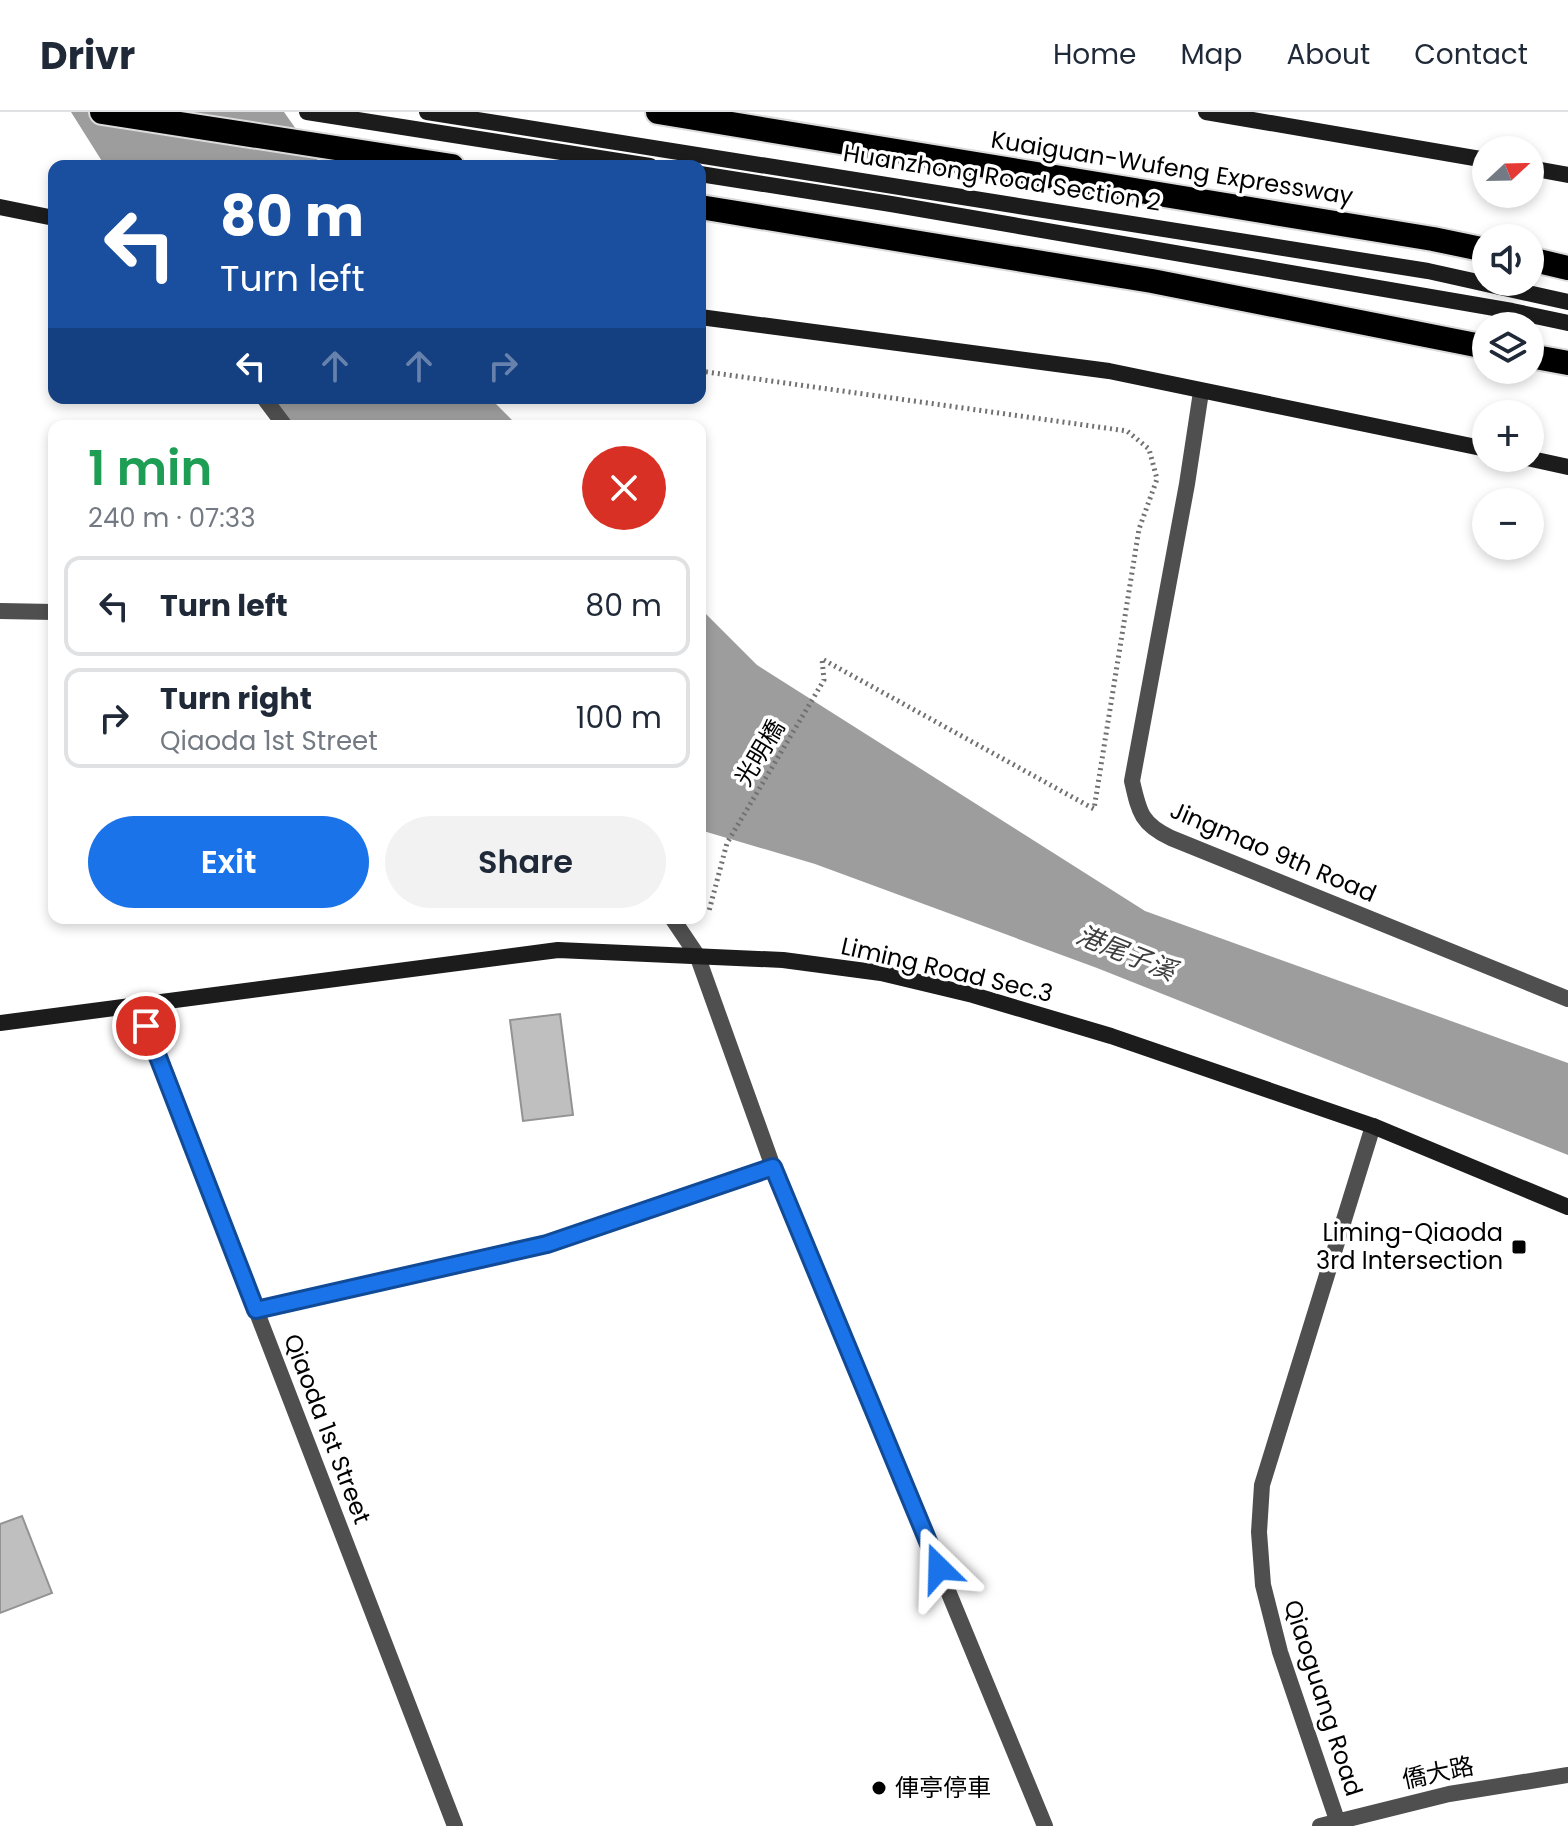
<!DOCTYPE html>
<html lang="en">
<head>
<meta charset="utf-8">
<style>
	body { margin:0; font-family:Poppins,"Noto Sans TC",sans-serif; background:#f2f2f3; color:#1f2937; height:100vh; display:flex; flex-direction:column; font-size:30px; white-space:nowrap }
	* { box-sizing:border-box; margin:0 }
	p { font-size:26px; color:#747a83 }
	.icon { flex:none; width:44px; height:44px; fill:none; stroke:currentColor; stroke-width:2; stroke-linecap:round; stroke-linejoin:round }
	.map { position:relative; flex:1; overflow:hidden }
	.details { position:absolute; left:48px; top:308px; width:658px; height:504px; display:flex; flex-direction:column; background:#fff; border-radius:16px; box-shadow:0 4px 12px #0003 }
	.details>* { flex:none }
	.guide { position:absolute; left:48px; top:48px; width:658px; height:244px; border-radius:16px; box-shadow:0 4px 12px #0003; background:#1a4fa0; color:#fff; overflow:hidden }
	.needle { width:52px; rotate:68deg }
	.fabs { position:absolute; left:1472px; top:24px; display:grid; gap:16px }
	.fabs a { display:grid; place-items:center; width:72px; height:72px; border-radius:50%; background:#fff; box-shadow:0 4px 12px #0003; font-size:40px }
	.pin { position:absolute; display:grid; place-items:center; width:68px; height:68px; color:#fff; margin:-34px; border:4px solid #fff; border-radius:50%; box-shadow:0 2px 8px #0007 }
	.me { position:absolute; width:88px; margin:-44px; rotate:338deg; stroke-linejoin:round; filter:drop-shadow(0 0 6px #0008) }
	.turn { display:flex; align-items:center; gap:28px; height:168px; padding:0 40px; font-size:36px }
	.turn .icon { width:104px; height:104px; stroke-width:2.5 }
	.turn b { display:block; font-size:56px; line-height:68px }
	.lanes { display:flex; align-items:center; height:76px; padding:0 40px; background:#0003; justify-content:center; gap:40px; direction:ltr }
	.lanes .off { opacity:.35 }
	.round { display:grid; place-items:center; flex:none; width:84px; height:84px; border-radius:42px; background:#f2f2f3 }
	.summary { display:flex; align-items:center; justify-content:space-between; height:136px; padding:0 40px }
	h1 { font-size:48px; font-weight:600; line-height:60px; color:#1e9e55 }
	.button { display:flex; gap:16px; margin-top:auto; padding:16px 40px }
	.button a { flex:1; height:92px; border-radius:48px; background:#1a73e8; color:#fff; font-size:32px; font-weight:600; line-height:92px; text-align:center }
	.button a+a { background:#f2f2f3; color:#1f2937 }
	ul { padding:0; list-style:none }
	li { display:flex; align-items:center; gap:24px; height:100px; margin:0 16px 12px; padding:0 24px; border:4px solid #e0e1e3; border-radius:16px }
	li div { flex:1 }
	li b { display:block; font-size:30px }
	li em { font-style:normal }
	header { display:flex; align-items:center; gap:48px; box-sizing:border-box; height:112px; padding:0 40px; background:#fff; border-bottom:2px solid #e0e1e3 }
	header strong { font-size:38px }
	nav { display:flex; gap:44px; margin-inline-start:auto; font-size:28px }
	.map>svg:first-child { display:block }
</style>
</head>
<body>
<header>
<strong>Drivr</strong>
<nav><a>Home</a><a>Map</a><a>About</a><a>Contact</a></nav>
</header>
<div class="map">
<svg width="1568" height="1714" viewBox="0 0 1568 1714">
	<rect width="100%" height="100%" fill="#fff"/>
	<path fill="#9d9d9d" d="M71 0H284L322 54H105Z
		M269 286H490L518 314H294Z
		M700 496 757 553 1145 799 1568 951V1043L1097 856 815 752 700 718Z"/>
	<path fill="#bfbfbf" stroke="#939393" stroke-width="2" d="M560 902 573 1003 523 1009 510 908Z
		M22 1404 52 1481 0 1501V1412Z"/>
	<g fill="none" stroke-linecap="round" stroke-linejoin="round">
		<defs>
			<path id="highway" d="M102 0 452 54
				M658 0 1433 127 1486 138
				M700 95 1152 169 1486 235
				M1530 147 1568 156
				M1530 244 1568 251"/>
		</defs>
		<use href="#highway" stroke="#dbdbdb" stroke-width="28"/>
		<path stroke="#717171" stroke-width="5" stroke-dasharray="2 4" stroke-linecap="butt" d="M700 259 1127 319 1149 337 1157 367 1139 417 1094 697 822 547 824 568 727 731 709 799"/>
		<path stroke="#4f4f4f" stroke-width="14" d="M256 1198 547 1132 773 1055"/>
		<path stroke="#4f4f4f" stroke-width="16" d="M1201 280 1187 372 1132 669C1139 700 1141 712 1171 726L1568 887
			M264 286 285 314
			M0 499 54 500
			M672 806 697 843 773 1055 1045 1714
			M138 892 455 1714
			M1337 1708 1280 1540 1263 1473 1259 1420 1262 1373 1373 1014
			M1320 1714 1449 1682 1568 1663"/>
		<path stroke="#1c1c1c" stroke-width="16" d="M307 0 650 54
			M427 0 1428 159 1568 190
			M1206 0 1486 48
			M1530 56 1568 63
			M700 62 891 92 1512 199 1568 211
			M0 95 54 106
			M700 205 1109 259 1486 337
			M1527 346 1568 355
			M0 911 558 838 783 848 881 861 973 883 1111 924 1373 1014 1568 1095"/>
		<use href="#highway" stroke="#000" stroke-width="24"/>
	</g>
	<g fill="none" stroke-linecap="round" stroke-linejoin="round">
		<defs>
			<path id="route" d="M146 914 256 1198 547 1132 773 1055 939 1456"/>
		</defs>
		<use href="#route" stroke="#114b97" stroke-width="20"/>
		<use href="#route" stroke="#1a73e8" stroke-width="14"/>
	</g>
	<g fill="#000" stroke="#fff" stroke-width="3">
		<rect x="1511" y="1127" width="16" height="16" rx="4"/>
		<circle cx="879" cy="1676" r="8"/>
	</g>
	<g text-anchor="middle" stroke-width="7" stroke-linejoin="round" paint-order="stroke">
		<g font-size="24" fill="#000" stroke="#fff">
			<text transform="translate(1172 56) rotate(9)" y="8">Kuaiguan-Wufeng Expressway</text>
			<text transform="translate(1002 66) rotate(9)" y="8">Huanzhong Road Section 2</text>
			<text transform="translate(760 641) rotate(-59)" y="8">光明橋</text>
			<text transform="translate(1273 740) rotate(23)" y="8">Jingmao 9th Road</text>
			<text transform="translate(947 858) rotate(13)" y="8">Liming Road Sec.3</text>
			<text transform="translate(327 1317) rotate(69)" y="8">Qiaoda 1st Street</text>
			<text transform="translate(1323 1586) rotate(72)" y="8">Qiaoguang Road</text>
			<text transform="translate(1438 1661) rotate(-12)" y="8">僑大路</text>
		</g>
		<g font-size="24" fill="#000" stroke="#fff" text-anchor="end">
			<text x="1503" y="1129">Liming-Qiaoda<tspan x="1503" dy="28">3rd Intersection</tspan></text>
			<text x="895" y="1684" text-anchor="start">俥亭停車</text>
		</g>
		<g font-size="26" font-style="italic" fill="#3e3e3e" stroke="#fff">
			<text transform="translate(1126 841) rotate(22)" y="9">港尾子溪</text>
		</g>
	</g>
</svg>
<div class="fabs">
<a><svg class="needle" viewBox="-14 -14 28 28"><path d="M0-13l5 13h-10z" fill="#e53935"/><path d="M0 13l5-13h-10z" fill="#747a83"/></svg></a>
<a><svg class="icon" aria-label="sound" viewBox="0 0 24 24"><path d="M4 9h4l5-4v14l-5-4H4zM17 9q2 3 0 6"/></svg></a>
<a><svg class="icon" aria-label="layers" viewBox="0 0 24 24"><path d="M12 4l9 5-9 5-9-5zM3 14l9 5 9-5"/></svg></a>
<a>+</a>
<a>−</a>
</div>
<div class="pin" style="left:146px;top:914px;background:#d93025"><svg class="icon" aria-label="arrive" viewBox="0 0 24 24"><path d="M6 21V4h12l-3 4 3 4H6"/></svg></div>
<svg class="me" style="left:939px;top:1456px" viewBox="-20 -20 40 40"><path d="M0-17L14 15 0 8-14 15z" fill="#1a73e8" stroke="#fff" stroke-width="4"/></svg>
<div class="guide">
<div class="turn"><svg class="icon" aria-label="left" viewBox="0 0 24 24"><path d="M17 20v-9H6M10 6l-5 5 5 5"/></svg><div><b>80 m</b>Turn left</div></div>
<div class="lanes"><svg class="icon" aria-label="left" viewBox="0 0 24 24"><path d="M17 20v-9H6M10 6l-5 5 5 5"/></svg><svg class="icon off" aria-label="ahead" viewBox="0 0 24 24"><path d="M12 20V5M6 11l6-6 6 6"/></svg><svg class="icon off" aria-label="ahead" viewBox="0 0 24 24"><path d="M12 20V5M6 11l6-6 6 6"/></svg><svg class="icon off" aria-label="right" viewBox="0 0 24 24"><path d="M7 20v-9h11M14 6l5 5-5 5"/></svg></div>
</div>
<section class="details">
<div class="summary"><div><h1>1 min</h1><p>240 m · 07:33</p></div><a class="round" style="background:#d93025;color:#fff"><svg class="icon" aria-label="close" viewBox="0 0 24 24"><path d="M6 6l12 12M18 6L6 18"/></svg></a></div>
<ul>
<li><svg class="icon" aria-label="left" viewBox="0 0 24 24"><path d="M17 20v-9H6M10 6l-5 5 5 5"/></svg><div><b>Turn left</b></div><em>80 m</em></li>
<li><svg class="icon" aria-label="right" viewBox="0 0 24 24"><path d="M7 20v-9h11M14 6l5 5-5 5"/></svg><div><b>Turn right</b><p>Qiaoda 1st Street</p></div><em>100 m</em></li>
</ul>
<div class="button"><a>Exit</a><a>Share</a></div>
</section>
</div>
</body>
</html>
